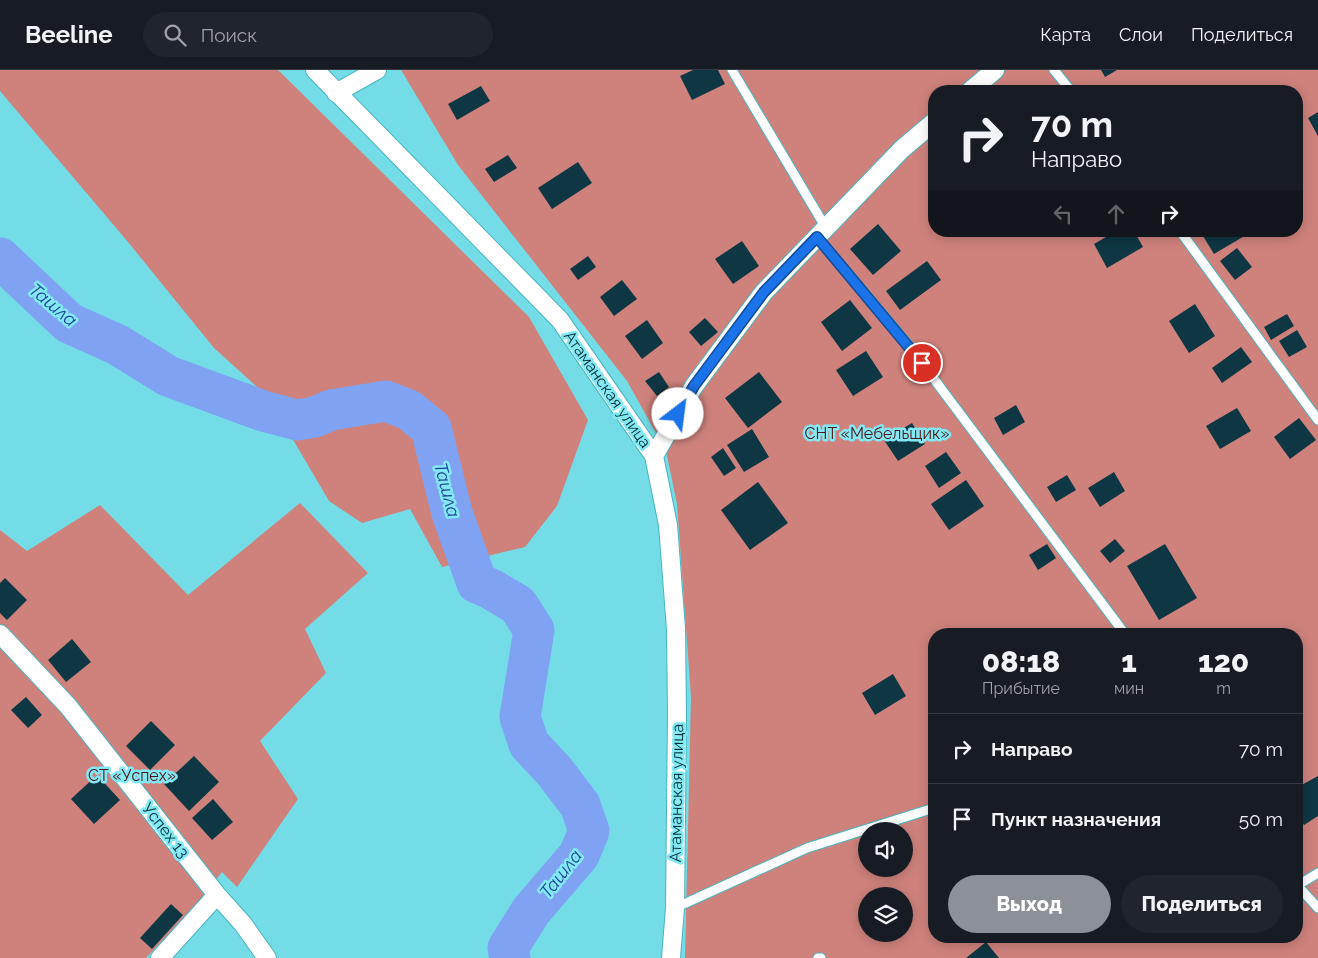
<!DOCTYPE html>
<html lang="ru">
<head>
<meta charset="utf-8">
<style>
	body { margin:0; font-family:Raleway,sans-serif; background:#20242c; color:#f1f3f6; height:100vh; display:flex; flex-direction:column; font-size:19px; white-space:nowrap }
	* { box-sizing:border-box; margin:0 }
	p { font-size:16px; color:#9ea1a6 }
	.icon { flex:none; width:28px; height:28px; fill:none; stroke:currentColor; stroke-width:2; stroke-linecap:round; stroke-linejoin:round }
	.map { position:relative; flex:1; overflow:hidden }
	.panel { position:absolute; left:928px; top:558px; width:375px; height:315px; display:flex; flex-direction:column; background:#171b24; border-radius:20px; box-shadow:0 2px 12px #0003 }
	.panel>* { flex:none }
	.top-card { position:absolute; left:928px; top:15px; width:375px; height:152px; border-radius:20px; box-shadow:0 2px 12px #0003; background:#171b24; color:#f1f3f6; overflow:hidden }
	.controls { position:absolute; left:858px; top:752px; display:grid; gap:10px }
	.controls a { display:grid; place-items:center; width:55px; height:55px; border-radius:50%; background:#171b24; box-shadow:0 2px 12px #0003; font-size:25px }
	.pin { position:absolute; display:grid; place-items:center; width:42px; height:42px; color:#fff; margin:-21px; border:2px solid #fff; border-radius:50%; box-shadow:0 1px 5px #0007 }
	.me { position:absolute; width:55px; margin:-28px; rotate:30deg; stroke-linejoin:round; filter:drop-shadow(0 0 4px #0008) }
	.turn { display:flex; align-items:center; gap:18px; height:105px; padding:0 20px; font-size:22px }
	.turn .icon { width:65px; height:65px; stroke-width:2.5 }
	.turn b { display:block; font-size:35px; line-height:42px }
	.lanes { display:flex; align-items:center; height:48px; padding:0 20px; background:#0003; justify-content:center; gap:25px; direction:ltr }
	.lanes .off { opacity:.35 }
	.eta { display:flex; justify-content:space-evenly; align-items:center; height:85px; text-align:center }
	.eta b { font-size:30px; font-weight:800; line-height:35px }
	.primary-button { display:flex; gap:10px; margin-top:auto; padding:10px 20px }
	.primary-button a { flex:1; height:58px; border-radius:30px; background:#8c9099; color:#fff; font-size:20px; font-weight:800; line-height:58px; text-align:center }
	.primary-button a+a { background:#20242c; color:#f1f3f6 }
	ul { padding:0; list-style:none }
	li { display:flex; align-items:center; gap:15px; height:70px; padding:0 20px; border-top:1px solid #363941 }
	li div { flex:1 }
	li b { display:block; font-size:19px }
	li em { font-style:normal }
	header { display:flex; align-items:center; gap:30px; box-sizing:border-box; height:70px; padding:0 25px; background:#171b24; border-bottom:1px solid #363941 }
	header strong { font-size:24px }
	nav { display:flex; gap:28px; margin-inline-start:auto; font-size:18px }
	.search { width:350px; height:45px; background:#20242c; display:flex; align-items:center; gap:12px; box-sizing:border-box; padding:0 18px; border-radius:28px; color:#9ea1a6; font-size:19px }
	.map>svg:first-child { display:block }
</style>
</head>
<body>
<header>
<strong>Beeline</strong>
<div class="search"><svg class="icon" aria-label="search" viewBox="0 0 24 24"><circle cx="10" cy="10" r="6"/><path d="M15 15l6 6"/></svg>Поиск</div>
<nav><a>Карта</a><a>Слои</a><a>Поделиться</a></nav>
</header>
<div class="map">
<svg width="1318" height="888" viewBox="0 0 1318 888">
	<rect width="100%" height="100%" fill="#74dce7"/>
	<path fill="#cf827c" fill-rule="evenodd" d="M0 0H278L529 247 588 350 557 436 525 477 442 497 410 439 362 453 329 431 268 327 214 278 128 172 0 21Z
		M401 0H1318V888H685L691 627 677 434 666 381 627 311 458 95ZM934 21H1296V161H934ZM934 564H1296V866H934ZM866 761H904V799H866ZM866 826H904V864H866Z
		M300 433 368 503 305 559 326 603 260 671 298 729 237 817 222 802 196 835 146 888H0V460L27 481 100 435 188 525Z"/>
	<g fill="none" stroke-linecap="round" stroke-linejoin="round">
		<path stroke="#7fa3f2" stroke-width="41" d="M0 188 69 253 118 275 168 306 263 341 297 350 315 347 331 340 386 331 409 340 431 358 452 443 477 513 491 519 518 535 534 560 520 647 529 674 555 702 580 735 589 761 579 785 531 841 508 878 510 888"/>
	</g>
	<path fill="#0f3643" d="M693 0H718L725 14 692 30 680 6Z
		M1101 0H1117L1105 7Z
		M481 16 490 31 457 50 448 34Z
		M1318 42V66L1308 48Z
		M508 85 517 98 494 112 485 99Z
		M578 92 592 113 552 139 538 118Z
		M878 154 901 181 873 205 850 179Z
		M1116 161H1134L1143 177 1107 198 1094 174Z
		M1212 161H1253L1214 184 1203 166Z
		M742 171 759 196 733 214 715 189Z
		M1237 178 1252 197 1235 210 1220 191Z
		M588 186 596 197 578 210 570 199Z
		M927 191 941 210 900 240 886 221Z
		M622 210 637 229 614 246 600 227Z
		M850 230 872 258 842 281 821 252Z
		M1195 234 1215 266 1189 283 1169 251Z
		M1287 244 1294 256 1271 270 1264 257Z
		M705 248 718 262 701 276 689 262Z
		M647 250 663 273 642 289 625 266Z
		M1297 260 1307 277 1289 287 1279 271Z
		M1241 277 1252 292 1222 313 1212 298Z
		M866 281 883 307 853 326 836 300Z
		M659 302 669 317 657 326 645 311Z
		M759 302 782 332 748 358 725 328Z
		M1016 335 1025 352 1003 365 994 348Z
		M1237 338 1251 361 1220 379 1206 356Z
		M1299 348 1316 370 1290 389 1274 367Z
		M912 353 925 374 898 391 884 370Z
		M752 359 769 387 744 402 727 375Z
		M723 378 736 398 724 406 711 387Z
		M946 382 961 403 939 418 925 396Z
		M1114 402 1125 421 1100 437 1088 418Z
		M1067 405 1076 420 1056 432 1047 417Z
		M966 410 984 436 949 460 931 434Z
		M758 412 788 453 750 480 721 440Z
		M1115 469 1125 481 1110 493 1100 481Z
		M1047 474 1056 488 1038 500 1029 485Z
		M1165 474 1197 528 1159 550 1127 496Z
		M5 508 27 530 7 550 0 543V513Z
		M72 569 91 592 66 612 48 590Z
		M893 604 906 626 875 645 862 623Z
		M26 627 42 645 28 658 11 640Z
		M151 651 175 675 150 700 126 676Z
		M194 686 219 712 189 741 164 714Z
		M97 705 120 730 94 754 71 729Z
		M1318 706V746L1304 755 1296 742V718Z
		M213 729 233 752 212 770 192 748Z
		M171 834 183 845 152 879 140 868Z
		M986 872 999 888H966Z"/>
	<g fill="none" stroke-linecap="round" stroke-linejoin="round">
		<defs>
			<path id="service" d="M732 0 826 158
				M1054 0 1071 21
				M1180 161 1318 350
				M817 167 910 277 1125 564
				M1296 814 1318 838
				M1298 815 1318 803
				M675 838 807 778 934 738
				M818 888H821"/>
			<path id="minor" d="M315 0 560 250 654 386 668 455 676 559 677 643 675 838 671 888
				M970 21 995 0
				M336 23 377 0
				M654 386 694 316 764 222 902 79 934 52
				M0 564 68 636 217 825 160 888
				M217 825 243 854 267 888"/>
		</defs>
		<use href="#service" stroke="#4ab4bf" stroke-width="11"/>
		<use href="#minor" stroke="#4ab4bf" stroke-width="20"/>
		<use href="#service" stroke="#fff" stroke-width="9"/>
		<use href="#minor" stroke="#fff" stroke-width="18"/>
	</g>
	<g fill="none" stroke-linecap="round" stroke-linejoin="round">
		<defs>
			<path id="route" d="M678 344 694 316 764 222 817 167 922 293"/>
		</defs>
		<use href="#route" stroke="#114b97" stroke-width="12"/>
		<use href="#route" stroke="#1a73e8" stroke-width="9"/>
	</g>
	<g text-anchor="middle" stroke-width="5" stroke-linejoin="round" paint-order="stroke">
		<g font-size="16" fill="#002d32" stroke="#82e9f4">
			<text transform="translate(608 319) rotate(55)" y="6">Атаманская улица</text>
			<text transform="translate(676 723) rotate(-89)" y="6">Атаманская улица</text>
			<text transform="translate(166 760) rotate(52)" y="6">Успех 13</text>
		</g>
		<g font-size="16" fill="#4f1212" stroke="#82e9f4">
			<text x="877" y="369">СНТ «Мебельщик»</text>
			<text x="132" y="711">СТ «Успех»</text>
		</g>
		<g font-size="18" font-style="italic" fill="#1e409a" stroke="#82e9f4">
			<text transform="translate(53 235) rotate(40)" y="6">Ташла</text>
			<text transform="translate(447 420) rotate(75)" y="6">Ташла</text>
			<text transform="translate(561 804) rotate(-52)" y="6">Ташла</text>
		</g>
	</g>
</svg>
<div class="controls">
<a><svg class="icon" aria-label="sound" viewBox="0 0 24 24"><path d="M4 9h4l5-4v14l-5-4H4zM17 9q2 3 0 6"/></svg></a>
<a><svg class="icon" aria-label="layers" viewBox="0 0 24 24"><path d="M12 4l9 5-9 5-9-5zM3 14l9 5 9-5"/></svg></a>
</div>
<div class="pin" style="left:922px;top:293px;background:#d93025"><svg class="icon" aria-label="arrive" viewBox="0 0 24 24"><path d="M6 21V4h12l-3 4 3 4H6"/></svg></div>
<svg class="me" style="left:678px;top:344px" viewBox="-20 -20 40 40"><circle r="19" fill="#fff"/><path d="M0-13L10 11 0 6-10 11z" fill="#1a73e8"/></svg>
<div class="top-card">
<div class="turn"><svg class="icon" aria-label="right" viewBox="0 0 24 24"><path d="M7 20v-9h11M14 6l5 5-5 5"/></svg><div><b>70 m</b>Направо</div></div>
<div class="lanes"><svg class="icon off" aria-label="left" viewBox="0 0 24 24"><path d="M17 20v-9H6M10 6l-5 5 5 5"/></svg><svg class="icon off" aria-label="ahead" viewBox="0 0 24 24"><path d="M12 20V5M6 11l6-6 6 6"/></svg><svg class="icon" aria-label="right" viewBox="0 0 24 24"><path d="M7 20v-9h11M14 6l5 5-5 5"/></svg></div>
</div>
<section class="panel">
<div class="eta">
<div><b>08:18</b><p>Прибытие</p></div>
<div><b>1</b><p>мин</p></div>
<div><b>120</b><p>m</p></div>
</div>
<ul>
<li><svg class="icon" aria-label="right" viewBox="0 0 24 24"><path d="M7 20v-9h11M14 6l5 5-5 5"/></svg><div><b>Направо</b></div><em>70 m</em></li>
<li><svg class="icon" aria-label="arrive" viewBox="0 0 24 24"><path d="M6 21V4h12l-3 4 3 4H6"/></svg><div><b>Пункт назначения</b></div><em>50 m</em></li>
</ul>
<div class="primary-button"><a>Выход</a><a>Поделиться</a></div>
</section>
</div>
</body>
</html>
